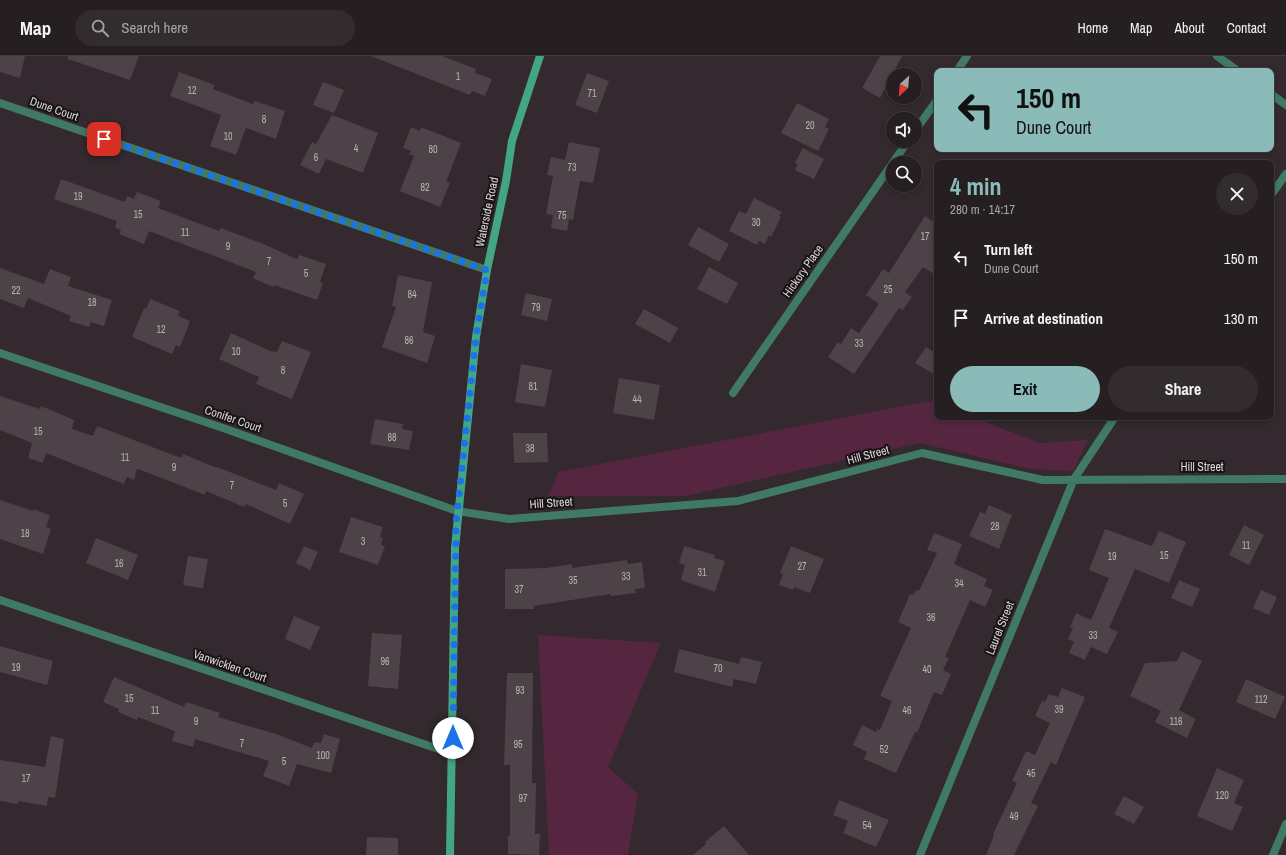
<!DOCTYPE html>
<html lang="en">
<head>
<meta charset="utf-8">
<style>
	body { margin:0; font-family:"Archivo Narrow",sans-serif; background:#322c2f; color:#f1f3f6; height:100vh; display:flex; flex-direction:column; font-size:15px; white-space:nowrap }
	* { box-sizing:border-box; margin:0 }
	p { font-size:13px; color:#a4a2a5 }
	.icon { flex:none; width:22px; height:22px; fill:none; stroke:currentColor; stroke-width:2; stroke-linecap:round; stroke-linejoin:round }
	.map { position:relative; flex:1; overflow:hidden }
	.sheet { position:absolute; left:934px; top:104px; width:340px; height:260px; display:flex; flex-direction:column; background:#261f22; border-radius:8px; box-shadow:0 2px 6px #0003,0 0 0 1px #423d40 }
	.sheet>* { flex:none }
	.top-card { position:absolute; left:934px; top:12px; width:340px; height:84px; border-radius:8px; box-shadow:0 2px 6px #0003,0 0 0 1px #423d40; background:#8bbbb9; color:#111; overflow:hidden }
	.needle { width:26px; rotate:206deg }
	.controls { position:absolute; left:886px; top:12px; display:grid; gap:8px }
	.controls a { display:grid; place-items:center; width:36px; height:36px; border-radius:50%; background:#261f22; box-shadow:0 2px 6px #0003,0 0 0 1px #423d40; font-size:20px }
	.pin { position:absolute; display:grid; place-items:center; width:34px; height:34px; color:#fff; margin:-17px; border-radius:8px; box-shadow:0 2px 6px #0006 }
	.me { position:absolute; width:44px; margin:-22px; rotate:0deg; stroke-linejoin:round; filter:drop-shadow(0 0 3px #0008) }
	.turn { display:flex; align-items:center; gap:14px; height:84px; padding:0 16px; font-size:18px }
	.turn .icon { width:52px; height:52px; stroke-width:2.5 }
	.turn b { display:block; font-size:28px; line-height:34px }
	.round { display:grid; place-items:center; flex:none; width:42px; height:42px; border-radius:21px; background:#322c2f }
	.head { display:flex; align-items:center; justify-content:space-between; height:68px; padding:0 16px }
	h1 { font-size:24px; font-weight:800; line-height:30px; color:#8bbbb9 }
	.primary-button { display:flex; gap:8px; margin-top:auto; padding:8px 16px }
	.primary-button a { flex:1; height:46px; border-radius:24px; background:#8bbbb9; color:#111; font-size:16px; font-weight:800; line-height:46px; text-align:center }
	.primary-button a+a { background:#322c2f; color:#f1f3f6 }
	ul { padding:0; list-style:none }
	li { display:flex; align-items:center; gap:12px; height:60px; padding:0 16px }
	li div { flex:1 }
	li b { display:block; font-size:15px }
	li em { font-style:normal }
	header { display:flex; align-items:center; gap:24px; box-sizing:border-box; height:56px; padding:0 20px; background:#261f22; border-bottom:1px solid #423d40 }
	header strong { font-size:19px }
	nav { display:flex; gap:22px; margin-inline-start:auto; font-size:14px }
	.search { width:280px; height:36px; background:#322c2f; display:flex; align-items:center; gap:10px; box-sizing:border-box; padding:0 14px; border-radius:22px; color:#a4a2a5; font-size:15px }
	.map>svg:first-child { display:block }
</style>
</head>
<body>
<header>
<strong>Map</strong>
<div class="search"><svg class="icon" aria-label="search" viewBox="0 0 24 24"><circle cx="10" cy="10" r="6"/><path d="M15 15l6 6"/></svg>Search here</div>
<nav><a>Home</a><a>Map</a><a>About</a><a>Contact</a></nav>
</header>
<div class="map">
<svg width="1286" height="799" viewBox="0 0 1286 799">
	<rect width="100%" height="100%" fill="#33292e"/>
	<path fill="#562640" d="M930 345 937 348V361H972L1040 387 1088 384 1073 415 1030 413 920 387 686 440H549L558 416Z
		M538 579 661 587 608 711 638 738 628 799H549Z"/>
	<path fill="#4d4247" d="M0 0H25L20 22 0 16Z
		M68 0H139L130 24 68 3Z
		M371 0H442L476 13 475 17 492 23 485 40 472 35 470 39Z
		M880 0H902L880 42 862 32Z
		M179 16 215 29 213 33 253 48 255 45 285 55 276 83 246 72 236 99 210 90 221 59 170 40Z
		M587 17 609 25 597 57 575 49Z
		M323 26 344 34 334 57 313 49Z
		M797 47 829 63 825 71 829 73 818 95 781 77Z
		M332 59 378 77 363 117 326 103 319 118 300 109 312 86 316 88Z
		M411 71 420 75 421 71 461 87 446 126 450 127 440 151 400 135 414 100 409 98 411 95 403 92Z
		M569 86 600 92 593 127 580 125 573 164 569 163 567 175 551 172 553 159 546 158 553 120 547 119 551 101 565 104Z
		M803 92 824 103 814 123 795 114 798 108 795 107Z
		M61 123 125 146 127 140 134 143 137 136 161 145 158 152 219 175 221 172 261 187 297 203 299 199 326 208 320 226 323 227 317 244 274 229 273 231 253 222 256 216 149 175 144 188 119 178 121 174 115 171 117 165 54 143Z
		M754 142 782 156 779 160 781 161 771 181 769 179 765 188 759 185 757 189 729 175 739 155 746 158Z
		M925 160 937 168V220L923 211 905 236 912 241 903 254 899 252 854 318 828 301 838 286 841 288 851 272 859 277 879 248 866 239 883 213 889 217Z
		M698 171 729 188 719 206 688 189Z
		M709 211 738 227 727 248 697 233Z
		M0 212 44 228 50 213 71 221 68 230 112 244 104 270 91 266 89 271 69 265 71 260 28 242 24 252 0 243Z
		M398 219 432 226 423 276 435 280 427 307 382 291 396 251 392 250Z
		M526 237 552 243 547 265 521 259Z
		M150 243 180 255 178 260 190 265 180 291 176 289 172 298 132 281 144 252 146 253Z
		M644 253 678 272 670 287 635 268Z
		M231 277 270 295 277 296 282 285 311 296 292 343 256 328 259 321 219 303Z
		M926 291 937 298V320L915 307Z
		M521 308 552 314 545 351 515 346Z
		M619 322 660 329 654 364 613 357Z
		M0 340 40 353 41 350 74 364 72 373 93 380 97 370 181 402 183 398 217 412V411L276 434 279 427 304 438 290 468 246 448 244 451 206 435 205 439 141 414 137 413 134 424 127 421 124 428 46 397 43 407 28 402 32 387 0 374Z
		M375 363 403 368 402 373 413 375 409 394 370 388Z
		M513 377H547L548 406 514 407Z
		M0 444 33 455V453L50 459 46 471 51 473 43 498 0 483Z
		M989 449 1012 459 999 493 969 480 980 456 985 458Z
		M351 461 383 471 380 481 383 482 381 489 385 490 378 509 339 496Z
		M1244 469 1264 479 1249 509 1229 499Z
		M1105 473 1152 490 1159 475 1186 486 1169 527 1135 513 1109 572 1118 576 1107 598 1091 591 1085 604 1069 597 1074 586 1068 583 1073 572 1070 571 1076 557 1091 564 1109 522 1089 514Z
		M934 477 962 488 954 508 987 523 984 530 993 534 985 551 970 544 945 601 949 602 943 614 951 618 942 639 934 636 917 677 915 676 896 717 864 703 867 696 853 689 862 669 876 676 877 673 880 674 892 645 880 640 911 572 898 566 910 538 913 539 916 534 919 535 937 497 927 494Z
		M96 482 138 499 128 524 86 507Z
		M304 490 318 496 310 514 296 507Z
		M684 490 715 499 714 502 725 505 715 536 681 524 685 509 679 507Z
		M791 490 824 503 810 537 794 531 793 534 779 529 783 518 780 517Z
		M188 500 208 503 203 532 183 529Z
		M627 504 628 508 642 506 645 532 635 533 636 537 611 540 610 538 534 550V553H505V513L546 512 572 508V512Z
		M1179 524 1200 533 1192 551 1171 542Z
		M1261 534 1277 541 1269 559 1253 552Z
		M294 560 320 571 310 594 285 583Z
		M372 577 402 579 398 633 368 630Z
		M0 590 53 605 47 629 0 616Z
		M679 593 739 608 741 601 762 606 756 628 734 623 732 631 674 616Z
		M1182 595 1202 605 1179 654 1196 663 1187 682 1155 666 1161 655 1130 640 1145 607 1177 605Z
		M507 617H533L532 727H536L535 778H540L539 799 508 798V780H510V709H504Z
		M114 621 184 651 186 646 220 657 218 661 276 678 312 692 314 686 321 687 324 678 340 683 331 717 297 708 289 730 263 720 269 705 195 683 193 691 172 685 175 675 138 661 137 664 118 656 119 653 103 646Z
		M1246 623 1285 641 1275 663 1236 646Z
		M1062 632 1085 641 1056 709 1051 706 1031 747 1038 750 1014 799H986L994 779 993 778 1017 727 1012 725 1026 695 1035 699 1050 667 1035 660 1042 645 1045 646 1049 638 1058 641Z
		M51 680 64 683 55 742 48 741 47 750 18 745V748L0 745V704L45 711Z
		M1217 712 1244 724 1234 747 1243 751 1232 775 1197 760Z
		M1124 740 1144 751 1134 768 1114 758Z
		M839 744 889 764 876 791 843 777 848 765 833 759Z
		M724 770 749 799H693L706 788 705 786Z
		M367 781 398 782V799H366Z"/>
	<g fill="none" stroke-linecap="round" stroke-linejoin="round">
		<path stroke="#407a65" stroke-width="8" d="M1217 0 1238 15
			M957 15 967 0
			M1271 38 1286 49
			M0 47 487 214
			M915 75 937 44
			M1271 139 1286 118
			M0 297 226 373 457 455 509 463 738 445 922 397 1043 424 1286 423
			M733 337 908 85
			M0 544 453 698
			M920 799 1074 423 1115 361
			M1273 799 1286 768"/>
		<path stroke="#42a684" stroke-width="8" d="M450 799 455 492 476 281 487 214 506 125 512 85 540 0"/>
	</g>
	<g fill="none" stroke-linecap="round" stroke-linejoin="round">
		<path stroke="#1a73e8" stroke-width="7" stroke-dasharray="0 12.6" d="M104 83 487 214 476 281 456 467 453 682"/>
	</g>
	<g text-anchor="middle" stroke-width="4" stroke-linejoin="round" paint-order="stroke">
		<g font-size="10" fill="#b9b1b4">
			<text x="458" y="24">1</text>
			<text x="192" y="38">12</text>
			<text x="592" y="41">71</text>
			<text x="264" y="67">8</text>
			<text x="810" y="73">20</text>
			<text x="228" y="84">10</text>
			<text x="356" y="96">4</text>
			<text x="433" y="97">80</text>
			<text x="316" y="105">6</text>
			<text x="572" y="115">73</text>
			<text x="425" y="135">82</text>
			<text x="78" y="144">19</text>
			<text x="138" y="162">15</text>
			<text x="562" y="163">75</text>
			<text x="756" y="170">30</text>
			<text x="185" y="180">11</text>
			<text x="925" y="184">17</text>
			<text x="228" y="194">9</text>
			<text x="269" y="209">7</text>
			<text x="306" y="221">5</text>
			<text x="888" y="237">25</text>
			<text x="16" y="238">22</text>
			<text x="412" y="242">84</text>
			<text x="92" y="250">18</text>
			<text x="536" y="255">79</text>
			<text x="161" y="277">12</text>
			<text x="409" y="288">86</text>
			<text x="859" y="291">33</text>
			<text x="236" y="299">10</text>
			<text x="283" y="318">8</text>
			<text x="533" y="334">81</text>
			<text x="637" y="347">44</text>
			<text x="38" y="379">15</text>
			<text x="392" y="385">88</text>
			<text x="530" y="396">38</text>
			<text x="125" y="405">11</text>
			<text x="174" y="415">9</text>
			<text x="232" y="433">7</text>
			<text x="285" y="451">5</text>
			<text x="995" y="474">28</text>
			<text x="25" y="481">18</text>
			<text x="363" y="489">3</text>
			<text x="1246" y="493">11</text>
			<text x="1164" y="503">15</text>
			<text x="1112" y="504">19</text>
			<text x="119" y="511">16</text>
			<text x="802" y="514">27</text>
			<text x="702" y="520">31</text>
			<text x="626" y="524">33</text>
			<text x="573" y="528">35</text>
			<text x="959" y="531">34</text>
			<text x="519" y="537">37</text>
			<text x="931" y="565">36</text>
			<text x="1093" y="583">33</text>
			<text x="385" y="609">96</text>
			<text x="16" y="615">19</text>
			<text x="718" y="616">70</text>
			<text x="927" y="617">40</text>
			<text x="520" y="638">93</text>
			<text x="129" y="646">15</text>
			<text x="1261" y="647">112</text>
			<text x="1059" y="657">39</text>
			<text x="155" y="658">11</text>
			<text x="907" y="658">46</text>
			<text x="196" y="669">9</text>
			<text x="1176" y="669">116</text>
			<text x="242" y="691">7</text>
			<text x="518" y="692">95</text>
			<text x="884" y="697">52</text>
			<text x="323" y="703">100</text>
			<text x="284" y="709">5</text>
			<text x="1031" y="721">45</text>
			<text x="26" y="726">17</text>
			<text x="1222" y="743">120</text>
			<text x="523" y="746">97</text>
			<text x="1014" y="764">49</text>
			<text x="867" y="773">54</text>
		</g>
		<g font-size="12" fill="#ddd6d9" stroke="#181316">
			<text transform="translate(54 53) rotate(19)" y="4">Dune Court</text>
			<text transform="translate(487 156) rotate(-78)" y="4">Waterside Road</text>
			<text transform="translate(803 215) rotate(-55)" y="4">Hickory Place</text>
			<text transform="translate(233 363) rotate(19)" y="4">Conifer Court</text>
			<text transform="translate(868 399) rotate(-15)" y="4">Hill Street</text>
			<text x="1202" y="415">Hill Street</text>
			<text transform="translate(551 447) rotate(-4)" y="4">Hill Street</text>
			<text transform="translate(1000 572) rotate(-68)" y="4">Laurel Street</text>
			<text transform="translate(230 610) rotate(19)" y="4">Vanwicklen Court</text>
		</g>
	</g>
</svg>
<div class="controls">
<a><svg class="needle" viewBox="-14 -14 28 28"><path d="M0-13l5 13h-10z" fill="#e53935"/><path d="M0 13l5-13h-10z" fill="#a4a2a5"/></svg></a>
<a><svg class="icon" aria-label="sound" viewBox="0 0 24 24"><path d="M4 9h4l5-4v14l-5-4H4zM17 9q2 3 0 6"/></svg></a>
<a><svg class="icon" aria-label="search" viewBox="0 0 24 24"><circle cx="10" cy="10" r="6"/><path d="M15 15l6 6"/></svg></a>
</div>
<div class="pin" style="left:104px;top:83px;background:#d93025"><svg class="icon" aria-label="arrive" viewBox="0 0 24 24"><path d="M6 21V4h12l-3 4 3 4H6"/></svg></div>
<svg class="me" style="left:453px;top:682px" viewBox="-20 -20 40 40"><circle r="19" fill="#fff"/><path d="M0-13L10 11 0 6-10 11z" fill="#1a73e8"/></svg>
<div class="top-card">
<div class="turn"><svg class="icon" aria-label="left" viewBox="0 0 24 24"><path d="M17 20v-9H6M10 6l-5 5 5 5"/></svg><div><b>150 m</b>Dune Court</div></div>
</div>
<section class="sheet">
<div class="head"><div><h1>4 min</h1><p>280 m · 14:17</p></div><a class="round"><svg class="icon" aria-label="close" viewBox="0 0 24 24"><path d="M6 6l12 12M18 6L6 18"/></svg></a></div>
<ul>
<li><svg class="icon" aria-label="left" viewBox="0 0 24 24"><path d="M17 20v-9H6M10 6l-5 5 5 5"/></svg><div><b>Turn left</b><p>Dune Court</p></div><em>150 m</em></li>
<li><svg class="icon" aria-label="arrive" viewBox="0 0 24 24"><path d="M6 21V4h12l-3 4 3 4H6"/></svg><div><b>Arrive at destination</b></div><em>130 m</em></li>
</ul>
<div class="primary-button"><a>Exit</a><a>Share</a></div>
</section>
</div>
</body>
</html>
